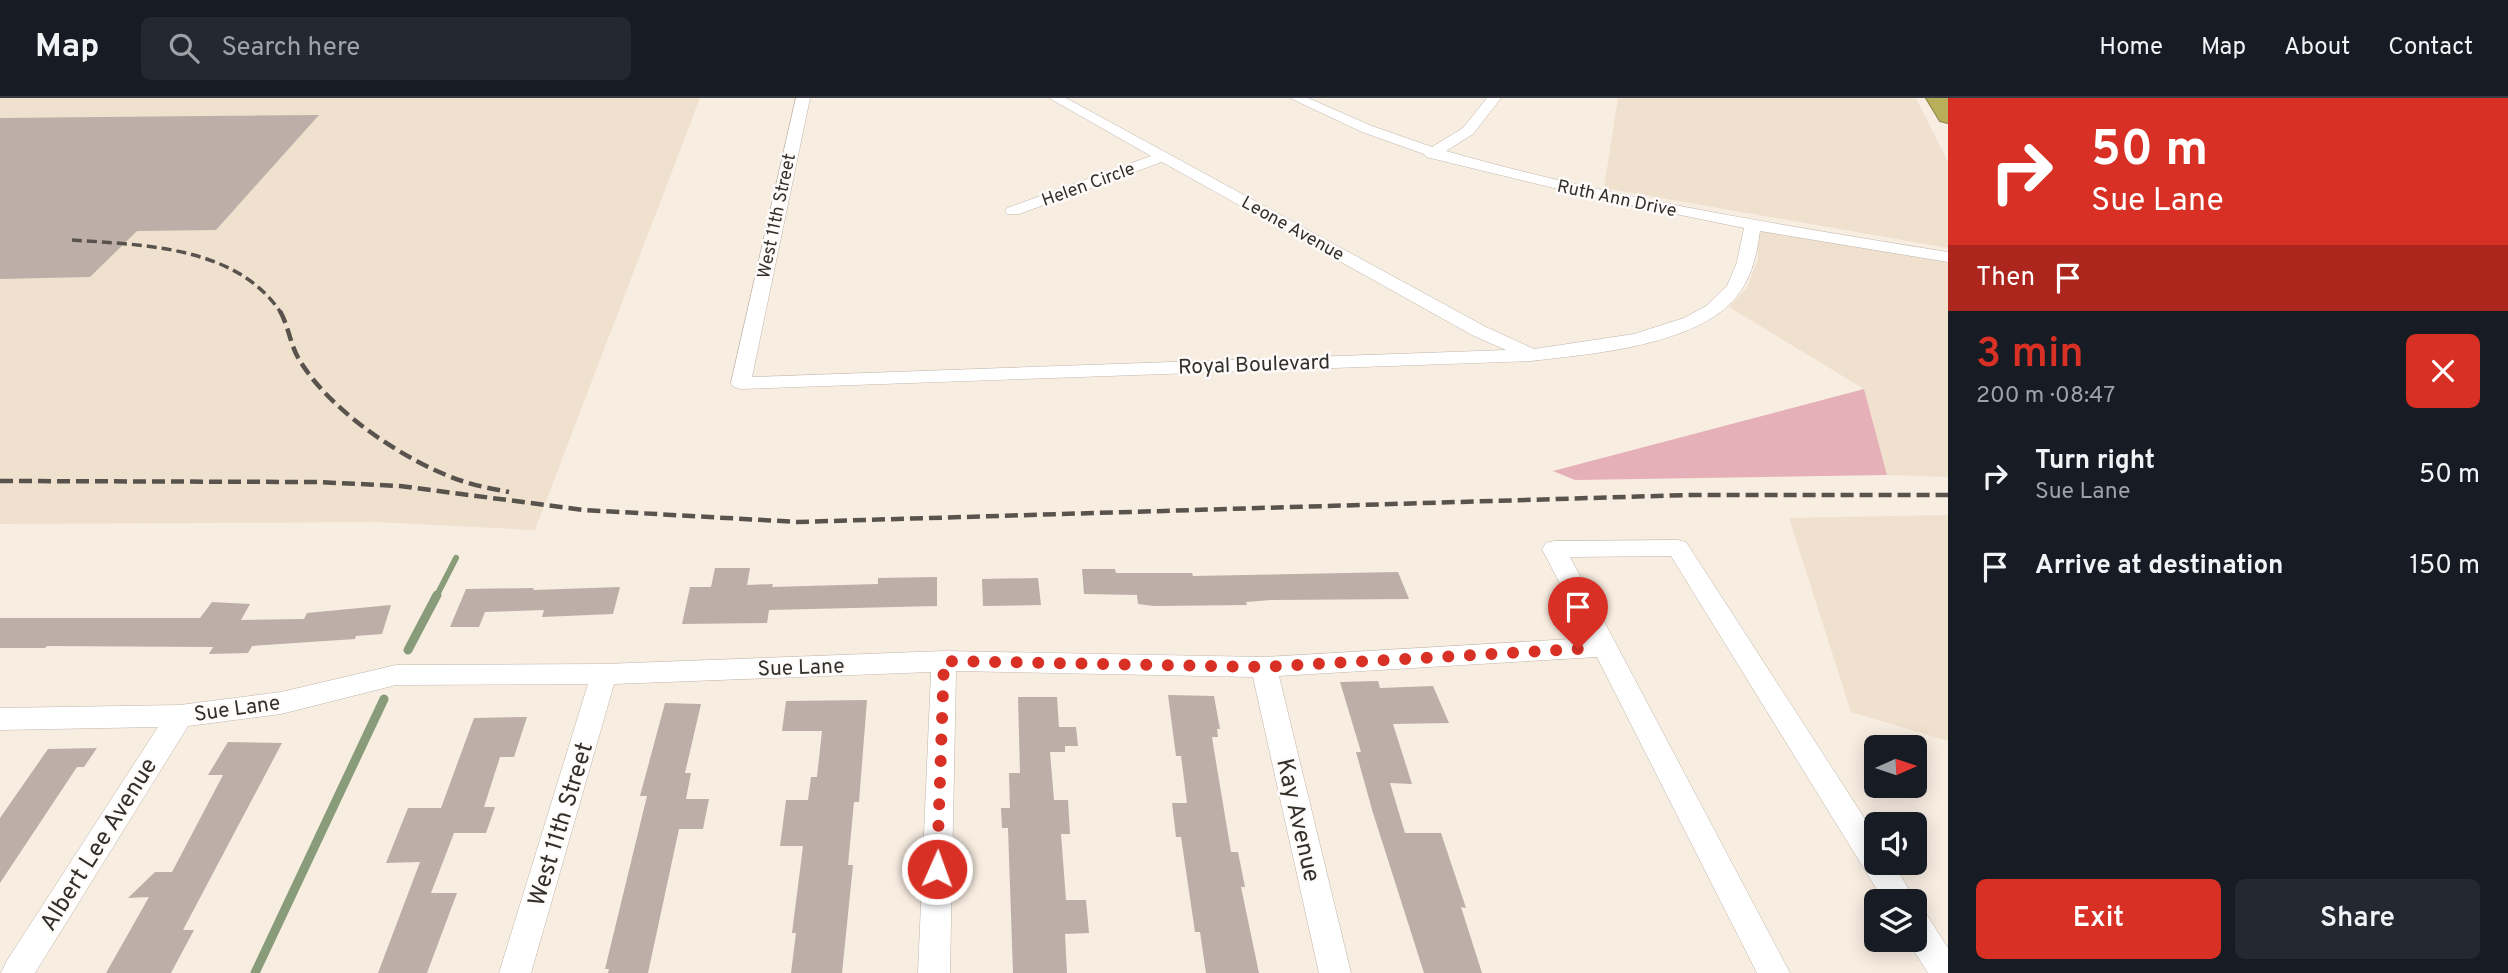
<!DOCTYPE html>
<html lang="en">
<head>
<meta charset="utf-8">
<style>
	body { margin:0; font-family:Overpass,sans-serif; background:#242831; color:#f1f3f6; height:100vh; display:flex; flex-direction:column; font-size:26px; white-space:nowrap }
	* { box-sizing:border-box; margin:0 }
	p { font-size:23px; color:#9ea1a6 }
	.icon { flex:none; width:38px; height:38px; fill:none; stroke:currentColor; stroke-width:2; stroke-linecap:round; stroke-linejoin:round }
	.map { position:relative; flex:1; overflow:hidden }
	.details { display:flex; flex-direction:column; background:#171b24; width:560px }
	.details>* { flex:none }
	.banner { background:#d93025; color:#fff; overflow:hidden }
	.needle { width:46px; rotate:87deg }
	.tools { position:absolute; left:1864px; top:637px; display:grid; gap:14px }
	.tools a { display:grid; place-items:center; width:63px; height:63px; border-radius:10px; background:#171b24; box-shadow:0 4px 18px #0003; font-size:35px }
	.pin { position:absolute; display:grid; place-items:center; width:60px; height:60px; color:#fff; margin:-72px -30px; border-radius:50% 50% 50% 0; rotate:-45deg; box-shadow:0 0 7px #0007 }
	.pin .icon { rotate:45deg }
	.me { position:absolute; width:77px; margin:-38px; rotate:2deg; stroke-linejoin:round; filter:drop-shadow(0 0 5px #0008) }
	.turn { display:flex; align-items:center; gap:24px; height:147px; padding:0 28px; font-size:32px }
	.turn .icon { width:91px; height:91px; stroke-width:2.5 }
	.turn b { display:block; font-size:49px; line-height:60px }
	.then { display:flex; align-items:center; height:66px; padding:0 28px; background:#0003; gap:14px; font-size:26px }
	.round { display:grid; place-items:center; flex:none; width:74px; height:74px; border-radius:10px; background:#242831 }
	.overview { display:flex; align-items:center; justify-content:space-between; height:119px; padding:0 28px }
	h1 { font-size:42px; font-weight:600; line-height:52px; color:#d93025 }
	.cta { display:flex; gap:14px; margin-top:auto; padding:14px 28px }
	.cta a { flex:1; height:80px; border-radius:10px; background:#d93025; color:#fff; font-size:28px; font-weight:600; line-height:80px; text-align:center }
	.cta a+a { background:#242831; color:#f1f3f6 }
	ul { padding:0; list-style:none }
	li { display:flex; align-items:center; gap:21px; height:91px; padding:0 28px }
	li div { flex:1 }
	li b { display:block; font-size:26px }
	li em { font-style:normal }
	header { display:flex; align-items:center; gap:42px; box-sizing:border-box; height:98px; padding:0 35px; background:#171b24; border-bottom:2px solid #363941 }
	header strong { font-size:33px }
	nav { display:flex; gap:38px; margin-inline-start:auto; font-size:24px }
	.search { width:490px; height:63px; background:#242831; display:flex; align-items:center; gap:18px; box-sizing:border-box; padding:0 24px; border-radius:10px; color:#9ea1a6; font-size:26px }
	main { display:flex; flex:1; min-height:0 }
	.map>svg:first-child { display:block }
</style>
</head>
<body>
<header>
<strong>Map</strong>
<div class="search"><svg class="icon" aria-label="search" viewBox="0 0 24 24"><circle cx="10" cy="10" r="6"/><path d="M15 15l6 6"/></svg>Search here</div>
<nav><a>Home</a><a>Map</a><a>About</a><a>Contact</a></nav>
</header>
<main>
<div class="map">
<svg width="1948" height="875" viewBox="0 0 1948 875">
	<rect width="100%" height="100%" fill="#f8ede1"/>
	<path fill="#f0e1cf" d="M0 0H700L535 432 376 424 0 426Z
		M1618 0H1916L1948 64V150L1604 90Z
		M1768 132 1948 162V379L1887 377 1864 291 1729 209 1747 190 1758 161 1757 136Z
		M1948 417V643L1851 614 1789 420Z"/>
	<path fill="#e5b0b7" d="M1864 291 1887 377 1575 382 1553 373Z"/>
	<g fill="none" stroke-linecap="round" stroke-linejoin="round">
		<path stroke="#899c7a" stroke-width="6" d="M436 499 456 460"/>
		<path stroke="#899c7a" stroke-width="9" d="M408 552 437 497
			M255 875 384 601"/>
	</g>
	<path fill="#bdaea8" d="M319 17 216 132 137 133 90 179 0 181V20Z
		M715 470H750L747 487 773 486 772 489 878 486V480L937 479V508L769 512 767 525 682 526 690 489H711Z
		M1082 471H1115L1116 475H1192L1193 478 1398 474 1409 501 1271 502 1246 504 1247 507 1154 508 1138 506 1137 497 1084 496Z
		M1038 480 1041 507 983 508 982 481Z
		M620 489 613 516 542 519 544 512 485 514 479 529H450L466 491 534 490 533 492Z
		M212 504 250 506 241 522 304 521 307 515 391 507 382 536 356 538 355 541 252 548 248 555 209 556 213 549 47 548 45 550H0V520H200Z
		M1378 583 1380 590 1433 588 1449 625 1393 626 1412 686 1390 685 1405 735H1441L1466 810 1461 809 1482 875H1424L1373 715 1356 654H1361L1340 584Z
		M1168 597 1214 598 1220 631H1217L1218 639H1212L1215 658 1231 754H1238L1245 789H1241L1259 875H1206L1200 834H1195L1181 739H1176L1172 705H1187L1181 658H1176Z
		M1018 599H1057L1059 629H1076L1078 648H1065V654H1050L1054 702H1068L1070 736H1061L1066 802H1086L1089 835 1065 836 1067 875H1013L1008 730H1002L1001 710H1010L1009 675H1020Z
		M867 602 859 704H854L848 767H853L842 875H791L796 835H792L803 748H780L786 702H808L811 679H817L822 633H782L786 603Z
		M665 605 701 606 685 675H691L686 701H709L703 731H679L648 875H608L609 871H605L647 698H640Z
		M527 619 514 659H500L484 709H495L486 735H454L431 795H457L427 875H378L420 764 386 765 408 710H441L474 620Z
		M228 644 282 645 183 832H194L171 875H106L149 799 128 800 155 774H172L223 677H208Z
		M97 650 84 669H77L0 785V720L48 651Z"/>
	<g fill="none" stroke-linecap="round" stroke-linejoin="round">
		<defs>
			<path id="street" d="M796 0H810L752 279 1506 252 1472 237 1162 64 1019 116H1007L1005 113 1007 110 1151 58 1049 0H1066L1486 229 1534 251 1634 236 1684 220 1706 208 1727 188 1737 164 1744 130 1583 97 1426 59 1424 56 1362 34 1290 0H1308L1372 28 1432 49 1463 30 1487 0H1501L1473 36 1446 53C1610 100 1780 127 1948 154V164L1760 133C1757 156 1752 179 1737 198 1698 248 1590 256 1531 263L741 291 734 289 731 285Z
				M1678 442 1686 444 1876 738V765H1893L1916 803 1914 807V803H1884L1671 458 1570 459 1790 875H1757L1597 559 1279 578 1351 875H1319L1253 579 956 573 950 875H918L931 574 614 586 531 875H499L588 586 396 587 281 616 188 628 35 875H1L6 864 158 629 0 632V610L180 607 281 594 396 567 604 566 944 553 1264 559 1588 540 1542 451 1546 445 1554 443Z
				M1914 810 1925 814 1948 850V875H1928L1907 842H1914Z"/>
			<path id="highway" d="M1926 0H1948V25L1940 23Z"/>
		</defs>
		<use href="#street" stroke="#bfb5aa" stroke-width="1"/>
		<use href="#highway" stroke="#8a824a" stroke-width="2"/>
		<use href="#street" fill="#fff" fill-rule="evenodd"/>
		<use href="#highway" fill="#b9af5a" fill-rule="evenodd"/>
		<path stroke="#58534d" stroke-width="3.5" stroke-dasharray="10 5" stroke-linecap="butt" d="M72 142C144 147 237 148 281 215"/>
		<path stroke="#58534d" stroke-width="4.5" stroke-dasharray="13 6" stroke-linecap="butt" d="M280 213C289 229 290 247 300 263 331 314 406 364 462 383 477 388 493 391 509 394
			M0 383 317 384 400 388 584 412 798 424 1690 397H1948"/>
	</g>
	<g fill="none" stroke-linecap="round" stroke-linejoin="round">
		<path stroke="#d93025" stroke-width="12" stroke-dasharray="0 21.6" d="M937 771 944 563 1264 569 1578 551"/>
	</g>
	<g text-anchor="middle" stroke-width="5" stroke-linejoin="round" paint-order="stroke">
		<g font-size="18" fill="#332f2b" stroke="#fefcfa">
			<text transform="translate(1088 86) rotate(-20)" y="6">Helen Circle</text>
			<text transform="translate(1617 100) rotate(12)" y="6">Ruth Ann Drive</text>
			<text transform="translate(776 118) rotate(-78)" y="6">West 11th Street</text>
			<text transform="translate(1293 130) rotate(29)" y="6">Leone Avenue</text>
		</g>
		<g font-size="21" fill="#332f2b" stroke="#fefcfa">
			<text transform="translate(1254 266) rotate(-2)" y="7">Royal Boulevard</text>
			<text transform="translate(801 569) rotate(-2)" y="7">Sue Lane</text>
			<text transform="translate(237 610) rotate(-8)" y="7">Sue Lane</text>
		</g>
		<g font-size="24" fill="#332f2b" stroke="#fefcfa">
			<text transform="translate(1299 722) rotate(77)" y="8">Kay Avenue</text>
			<text transform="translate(560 726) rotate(-73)" y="8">West 11th Street</text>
			<text transform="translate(98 746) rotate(-58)" y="8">Albert Lee Avenue</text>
		</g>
	</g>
</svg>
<div class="tools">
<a><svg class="needle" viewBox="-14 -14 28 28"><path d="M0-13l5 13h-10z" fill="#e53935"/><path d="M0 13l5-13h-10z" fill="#9ea1a6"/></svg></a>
<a><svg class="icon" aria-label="sound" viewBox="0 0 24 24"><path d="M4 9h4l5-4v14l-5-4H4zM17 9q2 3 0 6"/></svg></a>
<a><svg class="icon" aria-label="layers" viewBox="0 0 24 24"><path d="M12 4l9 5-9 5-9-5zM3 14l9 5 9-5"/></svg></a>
</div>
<div class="pin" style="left:1578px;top:551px;background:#d93025"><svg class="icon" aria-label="arrive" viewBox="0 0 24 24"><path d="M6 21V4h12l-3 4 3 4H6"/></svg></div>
<svg class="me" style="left:937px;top:771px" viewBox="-20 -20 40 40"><circle r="17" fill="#d93025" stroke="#fff" stroke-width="3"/><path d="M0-11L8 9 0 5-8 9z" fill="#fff"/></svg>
</div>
<section class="details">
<div class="banner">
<div class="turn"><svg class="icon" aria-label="right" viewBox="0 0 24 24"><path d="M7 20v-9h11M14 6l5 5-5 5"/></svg><div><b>50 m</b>Sue Lane</div></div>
<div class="then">Then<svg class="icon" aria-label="arrive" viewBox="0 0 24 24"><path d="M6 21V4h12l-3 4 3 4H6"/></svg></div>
</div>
<div class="overview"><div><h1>3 min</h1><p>200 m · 08:47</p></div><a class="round" style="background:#d93025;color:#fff"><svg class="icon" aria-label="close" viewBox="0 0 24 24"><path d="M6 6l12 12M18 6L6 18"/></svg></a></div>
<ul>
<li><svg class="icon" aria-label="right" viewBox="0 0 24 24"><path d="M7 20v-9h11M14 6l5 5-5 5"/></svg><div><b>Turn right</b><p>Sue Lane</p></div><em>50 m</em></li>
<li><svg class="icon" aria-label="arrive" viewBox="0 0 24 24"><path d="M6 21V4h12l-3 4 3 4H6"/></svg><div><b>Arrive at destination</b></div><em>150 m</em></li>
</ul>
<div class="cta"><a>Exit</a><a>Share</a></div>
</section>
</main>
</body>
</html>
